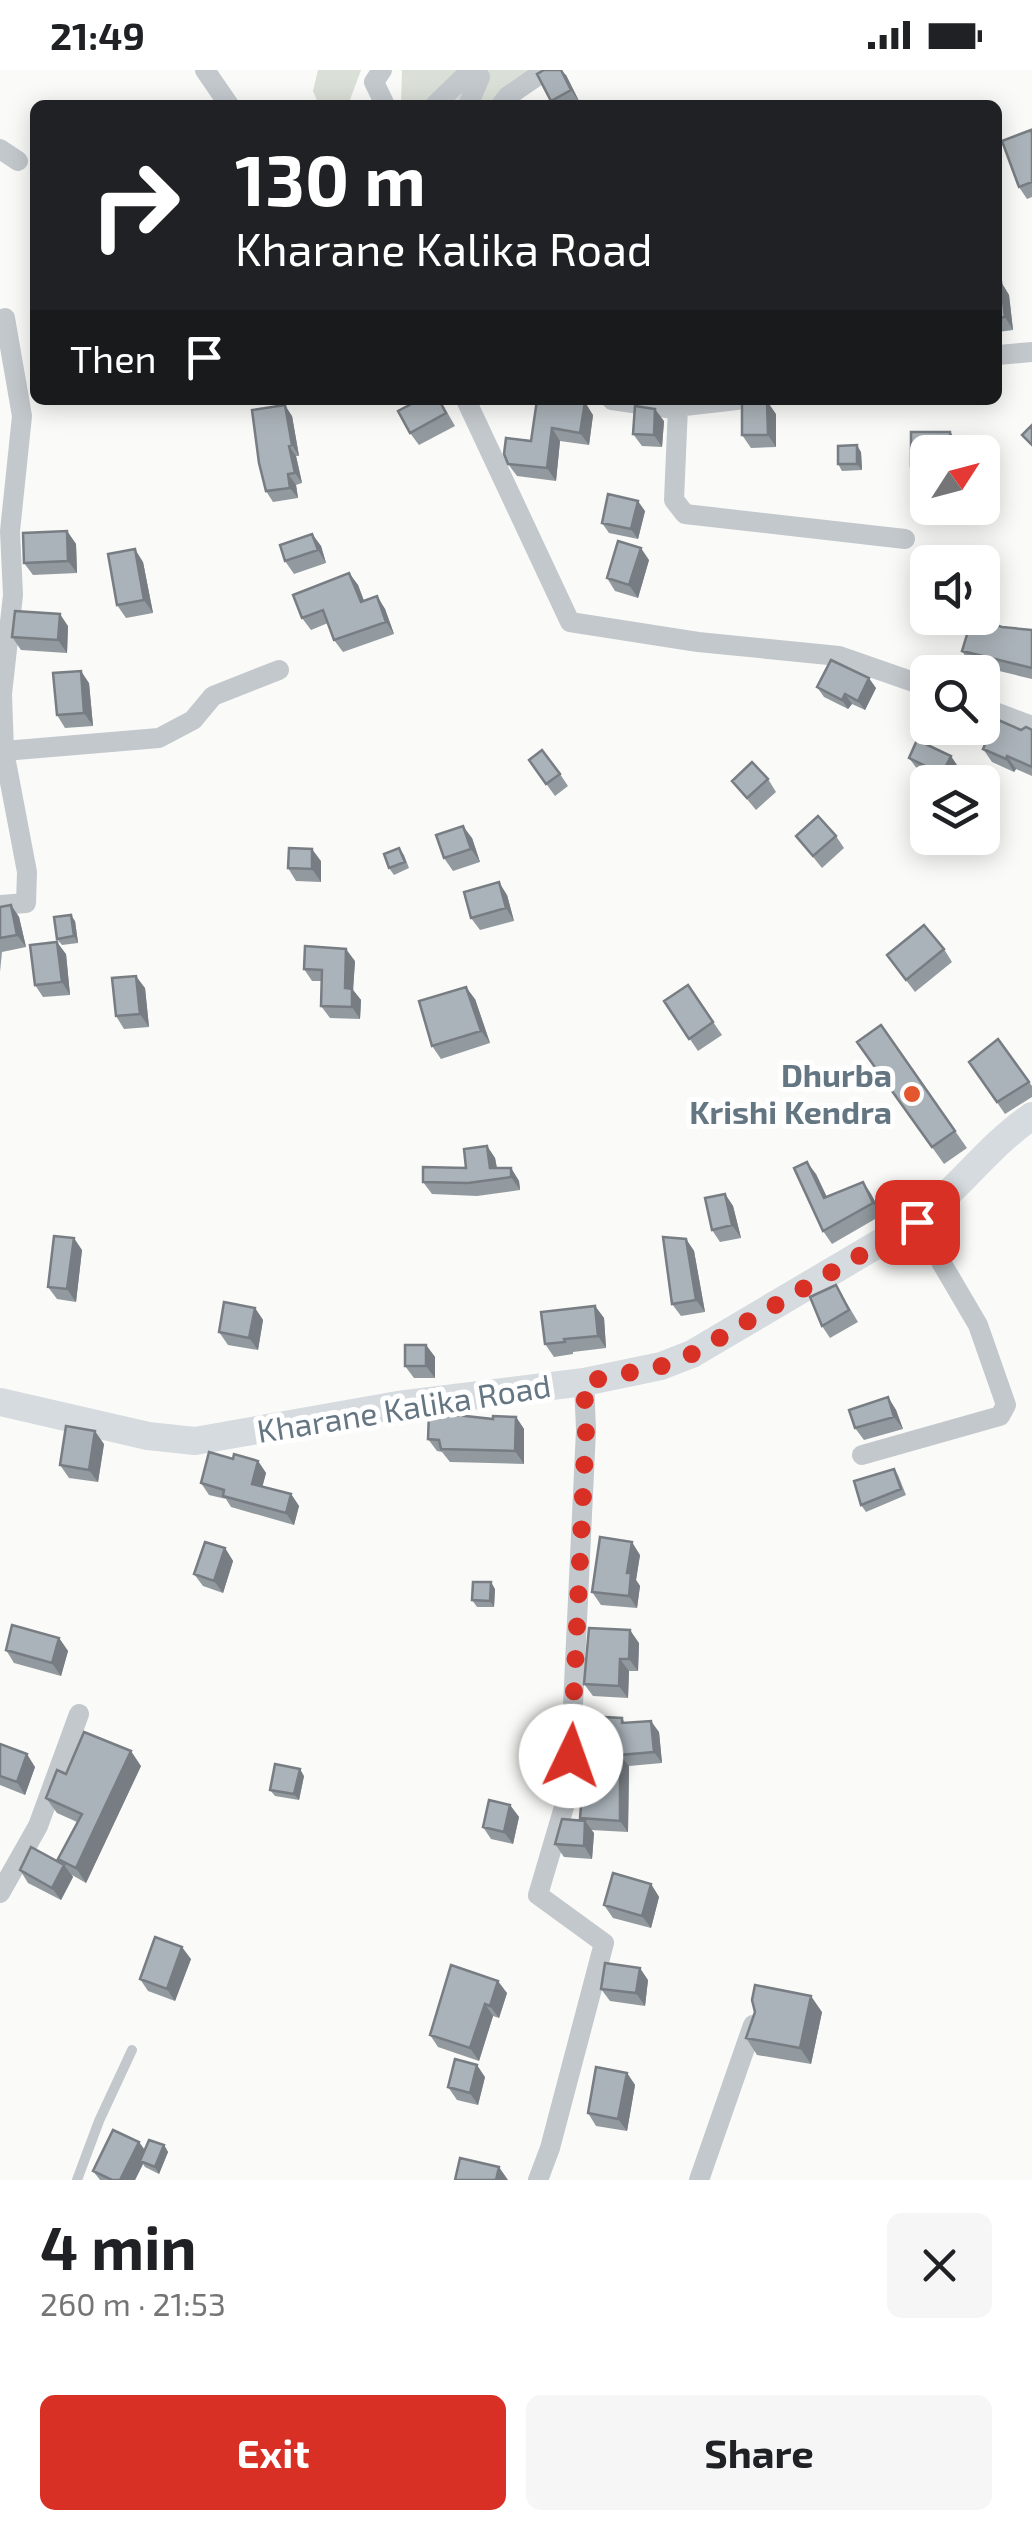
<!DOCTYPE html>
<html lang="en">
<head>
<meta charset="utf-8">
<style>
	body { margin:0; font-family:"Exo 2",sans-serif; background:#f6f6f6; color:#202124; height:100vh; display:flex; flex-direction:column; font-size:38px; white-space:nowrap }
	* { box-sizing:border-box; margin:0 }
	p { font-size:32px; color:#757577 }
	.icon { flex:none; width:55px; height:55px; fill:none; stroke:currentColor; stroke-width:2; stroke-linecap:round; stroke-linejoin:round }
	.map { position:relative; height:2110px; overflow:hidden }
	.panel { display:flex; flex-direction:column; background:#fff; flex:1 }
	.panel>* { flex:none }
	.hud { position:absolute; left:30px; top:30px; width:972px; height:305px; border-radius:15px; box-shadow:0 5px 25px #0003; background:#202124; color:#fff; overflow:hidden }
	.needle { width:65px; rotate:54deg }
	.buttons { position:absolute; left:910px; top:365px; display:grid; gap:20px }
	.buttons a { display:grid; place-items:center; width:90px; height:90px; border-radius:15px; background:#fff; box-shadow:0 5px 25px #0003; font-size:50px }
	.pin { position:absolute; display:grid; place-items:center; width:85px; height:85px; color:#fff; margin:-42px; border-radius:20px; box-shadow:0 5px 15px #0006 }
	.me { position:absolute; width:110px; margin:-55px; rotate:3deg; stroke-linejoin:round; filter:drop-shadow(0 0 8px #0008) }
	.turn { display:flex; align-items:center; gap:35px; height:210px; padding:0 40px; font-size:45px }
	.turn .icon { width:130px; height:130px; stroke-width:2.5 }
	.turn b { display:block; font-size:70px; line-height:85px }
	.then { display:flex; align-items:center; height:95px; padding:0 40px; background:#0003; gap:20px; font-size:38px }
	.round { display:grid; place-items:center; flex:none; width:105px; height:105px; border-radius:15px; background:#f6f6f6 }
	.head { display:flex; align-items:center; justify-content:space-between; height:170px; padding:0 40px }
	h1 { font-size:60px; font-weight:700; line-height:75px }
	.button { display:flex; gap:20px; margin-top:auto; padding:20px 40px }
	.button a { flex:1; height:115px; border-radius:15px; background:#d93025; color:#fff; font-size:40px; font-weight:700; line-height:115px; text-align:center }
	.button a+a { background:#f6f6f6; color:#202124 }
	.status { display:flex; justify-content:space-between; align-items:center; height:70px; padding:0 50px; background:#fff; direction:ltr }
	.status svg { height:28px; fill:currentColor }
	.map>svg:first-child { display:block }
</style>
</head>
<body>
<div class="status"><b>21:49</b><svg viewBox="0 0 49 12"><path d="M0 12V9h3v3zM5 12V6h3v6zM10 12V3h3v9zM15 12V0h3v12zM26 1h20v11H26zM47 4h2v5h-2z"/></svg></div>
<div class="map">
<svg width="1032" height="2110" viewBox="0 0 1032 2110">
	<rect width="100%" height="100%" fill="#fafaf8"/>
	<path fill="#dadfd7" d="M318 0H361L348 35H319L313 21Z
		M402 0H551L515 35H401Z"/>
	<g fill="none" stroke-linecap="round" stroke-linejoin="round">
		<path stroke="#c3c8cc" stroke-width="10" d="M77 2110 99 2051 132 1980"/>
		<path stroke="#c3c8cc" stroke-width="20" d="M205 0 229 35
			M382 0 374 12 385 35
			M435 35 471 0
			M468 35 480 7 472 0
			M501 35 508 26 546 0
			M0 79 18 91
			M998 285 1032 282
			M466 330 570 552 698 572 839 586 928 617
			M612 330 667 338 737 330
			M678 337 674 430 685 444 905 469
			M982 637 1032 656
			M4 681 2 624 13 525 10 461 22 346 5 248
			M0 835 26 833 27 802 4 681 159 668 193 650 213 626 279 600
			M862 1385 1000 1346 1006 1335 978 1255 917 1151
			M0 1823 38 1756 79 1644
			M538 2110 550 2078 604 1873 538 1825 569 1720 586 1360 584 1312
			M699 2110 753 1955"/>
		<path stroke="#d6dbdf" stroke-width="28" d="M0 1332 148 1366 195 1371 398 1335 584 1312 661 1296 692 1284 917 1151C958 1120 989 1075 1032 1046"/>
	</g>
	<path fill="#929a9f" d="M566 5 580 33 575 35H554L551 31Z
		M1032 62V127L1027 129 1019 117Z
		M998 212H1001L1009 225 1013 260 998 262Z
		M440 330 455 356 419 375 410 363Z
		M537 330 593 345 589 375 560 371 556 411 517 406 508 394 531 371Z
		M776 344V377L751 378 742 365Z
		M292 346 299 386H296L302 413 296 415 298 428 273 432 266 421Z
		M664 351 662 377 642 376 633 364Z
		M950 362 959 374V382H928V408H920L911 396Z
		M861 382 862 400 842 401 838 394Z
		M645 441 638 469 609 463 602 453Z
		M67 461 76 474 77 503 33 505 24 493Z
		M312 464 321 476 326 493 294 504 285 491Z
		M649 490 638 528 615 521 607 508Z
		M143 492 153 543 126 548 117 535Z
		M349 503 358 515 364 531 377 526 385 539 394 564 343 582 334 570 328 553 311 560 302 548Z
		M68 556 67 583 21 580 12 567Z
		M1032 560V609L970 594 962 581Z
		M89 613 93 656 65 658 57 645Z
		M817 617 876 618 865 640 852 634 848 639 824 627Z
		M938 658H974L969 671 941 661Z
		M1021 660H1032V706L1016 699 1014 702 992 692 983 679Z
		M909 688 959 698 953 712H943L918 700Z
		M529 690 560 704 568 716 555 726Z
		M768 709 776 722 756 740 732 711Z
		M796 766H836L844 778 822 798Z
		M472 768 480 792 453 801 444 788Z
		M399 778 404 785 409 798 394 805 389 798Z
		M321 791V812L296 811 288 798Z
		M507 825 514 851 480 860 471 848Z
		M11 835 19 847 26 877 2 882 0 902V837Z
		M75 851 78 873 62 875 57 869Z
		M944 879 952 892 915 922 887 885Z
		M66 884 70 925 43 927 35 915Z
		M355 891 353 920 361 930 360 949 330 948 321 936 322 911H312L304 899Z
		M688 915 722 965 698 981 664 931Z
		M145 918 149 957 124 959 116 946Z
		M475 929 490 973 441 989 432 976Z
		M881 955 967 1078 944 1094 857 972Z
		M998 969 1032 1016V1027L1005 1044 969 992Z
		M487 1076 495 1088 497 1098H511L519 1111 520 1120 477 1126 432 1124 423 1112 466 1098Z
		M816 1104 827 1127 863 1112 871 1124 882 1145 832 1174 823 1161Z
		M725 1124 733 1136 741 1168 720 1172 712 1160Z
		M686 1169 694 1181 705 1242 681 1246 672 1234Z
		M82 1180 76 1232 57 1229 48 1217Z
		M836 1215 858 1252 830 1268 822 1256Z
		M595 1236 604 1248 606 1278 573 1282V1284L554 1287 545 1274Z
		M255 1238 263 1250 258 1280 228 1275 219 1262Z
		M426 1275 435 1287V1308H414L405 1296Z
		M888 1327 896 1340 903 1359 864 1370 855 1358Z
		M516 1347 524 1359V1394L450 1392 442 1382 437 1381 428 1369 493 1349Z
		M104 1374 98 1412 69 1408 60 1395Z
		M233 1389 258 1391 266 1403 262 1417 291 1424 299 1436 294 1455 231 1437 226 1429 209 1425 201 1413Z
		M894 1399 898 1405 906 1425 866 1442 861 1435Z
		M225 1478 233 1491 223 1523 203 1516 194 1504Z
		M640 1485 636 1510 640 1516 637 1538 601 1535 592 1522Z
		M495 1519 494 1537H477L472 1530Z
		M59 1568 68 1581 61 1606 14 1593 6 1580Z
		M639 1573 638 1601H629L628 1628 593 1626 584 1614Z
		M622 1648 625 1653 659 1662 662 1693 629 1696 628 1762 591 1760 594 1763 592 1789 564 1787 555 1774 582 1751 580 1748 585 1724Z
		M0 1674 35 1697 25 1725 0 1715Z
		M141 1696 86 1813 72 1805 73 1807 61 1830 28 1813 20 1800 62 1793 58 1789 77 1752 57 1743 46 1728 66 1704Z
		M304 1706 299 1730 275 1726 270 1720Z
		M510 1735 519 1747 513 1774 491 1769 483 1757Z
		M651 1814 659 1827 651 1858 613 1848 604 1835Z
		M191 1889 175 1931 148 1921 140 1909Z
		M451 1895 507 1923 499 1948 493 1946 479 1991 438 1977 430 1965Z
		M648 1910 645 1936 610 1931 601 1919Z
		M755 1942H822L811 1994 757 1985 746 1968Z
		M627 2003 635 2015 627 2061 596 2056 588 2043Z
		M485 2007 478 2035 457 2030 448 2017Z
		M139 2072 145 2080 164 2075 168 2082 159 2104 145 2097 143 2094 135 2110H100L93 2101Z"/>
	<path fill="#777d82" d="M561 0 566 5 580 33 571 20Z
		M1001 212 1009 225 1013 260 1005 247Z
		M767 331 776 344V377L768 365Z
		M585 332 593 345 589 375 580 363Z
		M285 335 292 346 299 386 292 375Z
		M655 339 664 351 662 377 654 365Z
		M552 358 560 371 556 411 547 398Z
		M950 362 959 374V382H951Z
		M857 375 861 382 862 400 857 394Z
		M289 376 296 386 302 413 295 403Z
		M288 404 296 415 298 428 290 418Z
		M638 431 645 441 638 469 631 459Z
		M67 461 76 474 77 503 68 491Z
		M312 464 321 476 326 493 318 480Z
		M641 478 649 490 638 528 629 515Z
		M135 479 143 492 153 543 144 530Z
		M349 503 358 515 369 544 361 532Z
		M377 526 385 539 394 564 386 552Z
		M60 544 68 556 67 583 58 570Z
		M81 601 89 613 93 656 84 643Z
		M869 608 876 618 865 640 858 631Z
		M845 624 852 634 848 639 842 630Z
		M967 658H974L969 671 965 665Z
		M951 686 959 698 953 712H948L942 704Z
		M1007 686 1016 699 1014 702 1006 689Z
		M463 756 472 768 480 792 471 779Z
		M312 779 321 791V812L312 799Z
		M499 812 507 825 514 851 506 838Z
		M11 835 19 847 26 877 17 865Z
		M71 845 75 851 78 873 74 866Z
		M57 872 66 884 70 925 62 912Z
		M346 879 355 891 353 920 361 930 360 949 352 937 345 918Z
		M136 906 145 918 149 957 140 944Z
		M466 917 475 929 490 973 481 961Z
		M487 1076 495 1088 499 1110 490 1098Z
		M807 1092 816 1104 833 1141 824 1128Z
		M511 1098 519 1111 520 1120 511 1107Z
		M863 1112 871 1124 882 1145 873 1133Z
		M725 1124 733 1136 741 1168 732 1155Z
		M74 1168 82 1180 76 1232 67 1219Z
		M686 1169 694 1181 705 1242 696 1230Z
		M595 1236 604 1248 606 1278 598 1266Z
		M255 1238 263 1250 258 1280 249 1268Z
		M426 1275 435 1287V1308L426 1296Z
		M888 1327 896 1340 903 1359 894 1347Z
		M516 1347 524 1359V1394L515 1381Z
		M95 1361 104 1374 98 1412 89 1400Z
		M258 1391 266 1403 260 1426 252 1414Z
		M291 1424 299 1436 294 1455 286 1443Z
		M632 1472 640 1485 636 1510 640 1516 637 1538 629 1526 627 1503Z
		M225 1478 233 1491 223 1523 214 1511Z
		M491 1512 495 1519 494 1537 490 1531Z
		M630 1560 639 1573 638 1601 629 1589Z
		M59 1568 68 1581 61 1606 52 1593Z
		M620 1589 629 1601 628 1628 619 1616Z
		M651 1651 659 1662 662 1693 654 1682Z
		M131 1681 141 1696 86 1813 76 1798Z
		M27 1684 35 1697 25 1725 17 1712Z
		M620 1685 629 1696 628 1762 620 1751Z
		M300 1699 304 1706 299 1730 294 1724Z
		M510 1735 519 1747 513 1774 504 1762Z
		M585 1751 594 1763 592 1789 584 1776Z
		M64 1795 73 1807 61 1830 52 1818Z
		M651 1814 659 1827 651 1858 642 1846Z
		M182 1877 191 1889 175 1931 167 1919Z
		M640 1898 648 1910 645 1936 636 1923Z
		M498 1911 507 1923 499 1948 490 1936Z
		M811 1926 822 1942 811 1994 800 1978Z
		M485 1934 493 1946 479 1991 470 1978Z
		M477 1995 485 2007 478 2035 470 2023Z
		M627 2003 635 2015 627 2061 618 2049Z
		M139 2072 147 2084 140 2091 143 2094 135 2110H120Z
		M164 2075 168 2082 159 2104 155 2097Z
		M499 2097 508 2110H496Z"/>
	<path fill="#aab3b9" stroke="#777d82" stroke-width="2.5" d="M544 0H561L571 20 551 31 537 4Z
		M1031 60 1032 64V112L1019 117 1002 71Z
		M998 212H1001L1005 247 998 248Z
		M419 330H439L446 343 410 363 398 341Z
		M537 330H569L585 332 580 363 552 358 547 398 508 394 504 384 506 368 531 371Z
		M767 331 768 365H742V332Z
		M285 335 292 375 289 376 295 403 288 404 290 418 266 421 259 393 252 340Z
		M635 336 655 339 654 365 633 364Z
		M1032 355V375L1022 365Z
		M911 362H950L951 382H928V395L911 396Z
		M857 375V394H838V376Z
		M608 424 638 431 631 459 602 453Z
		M67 461 68 491 24 493 23 463Z
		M312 464 318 480 285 491 280 475Z
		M618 471 641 478 629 515 607 508Z
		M135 479 144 530 117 535 108 484Z
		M349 503 361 532 377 526 386 552 334 570 323 540 302 548 293 525Z
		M15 541 60 544 58 570 12 567Z
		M972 548 1002 557 1032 560V598L962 581Z
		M831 590 869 608 858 631 845 624 842 630 817 617Z
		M81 601 84 643 57 645 53 603Z
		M996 649 1021 660 1026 657 1032 660V697L1007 686 1006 689 983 679Z
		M944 658H967L965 665Z
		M917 670 951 686 942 704 909 688Z
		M542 680 560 704 546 714 529 690Z
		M752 692 768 709 747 728 732 711Z
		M818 746 836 766 813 786 796 766Z
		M463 756 471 779 444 788 436 765Z
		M289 778 312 779V799L288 798Z
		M399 778 405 792 389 798 384 784Z
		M499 812 506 838 471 848 464 822Z
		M11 835 17 865 0 868V837Z
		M71 845 74 866 57 869 54 847Z
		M924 855 944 879 906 910 887 885Z
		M57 872 62 912 35 915 30 875Z
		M305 876 346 879 345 918 352 919V937L321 936 322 900 304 899Z
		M136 906 140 944 116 946 112 908Z
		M688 915 713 952 689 969 664 931Z
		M466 917 481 961 432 976 419 931Z
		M881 955 955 1061 932 1077 857 972Z
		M998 969 1029 1012 997 1032 969 992Z
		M487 1076 490 1098H511V1107L468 1113 423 1112V1097L466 1098 464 1079Z
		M807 1092 824 1128 863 1112 873 1133 823 1161 794 1098Z
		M725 1124 732 1155 712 1160 705 1128Z
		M54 1166 74 1168 67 1219 48 1217Z
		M663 1167 686 1169 696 1230 672 1234Z
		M836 1215 849 1240 822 1256 810 1227Z
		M224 1232 255 1238 249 1268 219 1262Z
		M595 1236 598 1266 564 1269 565 1272 545 1274 541 1242Z
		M405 1275H426V1296H405Z
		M888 1327 894 1347 855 1358 849 1340Z
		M429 1342 493 1349V1346L516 1347 515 1381 441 1379 439 1370 428 1369Z
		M66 1356 95 1361 89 1400 60 1395Z
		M209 1382 233 1389 234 1384 258 1391 252 1414 291 1424 286 1443 223 1426 224 1420 201 1413Z
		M894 1399 901 1419 861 1435 854 1411Z
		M600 1467 632 1472 627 1503H631L629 1526 592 1522Z
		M205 1472 225 1478 214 1511 194 1504Z
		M473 1512H491L490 1531 472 1530Z
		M12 1555 59 1568 52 1593 6 1580Z
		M589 1558 630 1560 629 1589H620L619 1616 584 1614Z
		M585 1646 622 1648V1653L651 1651 654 1682 620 1685V1751L580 1748 582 1724H585Z
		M84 1662 131 1681 76 1798 58 1789 82 1744 46 1728 57 1700 66 1704Z
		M0 1674 27 1684 17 1712 0 1706Z
		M275 1694 300 1699 294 1724 270 1720Z
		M489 1730 510 1735 504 1762 483 1757Z
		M562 1749 585 1751 584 1776 555 1774Z
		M31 1777 64 1795 52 1818 20 1800Z
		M613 1803 651 1814 642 1846 604 1835Z
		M155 1867 182 1877 167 1919 140 1909Z
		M605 1893 640 1898 636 1923 601 1919Z
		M451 1895 498 1911 490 1936 485 1934 470 1978 430 1965Z
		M755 1915 811 1926 800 1978 746 1968 755 1942 752 1930Z
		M455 1989 477 1995 470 2023 448 2017Z
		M596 1997 627 2003 618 2049 588 2043Z
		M113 2060 139 2072 120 2110H112L93 2101Z
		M149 2070 164 2075 155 2097 140 2091Z
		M460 2088 499 2097 496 2110H455Z"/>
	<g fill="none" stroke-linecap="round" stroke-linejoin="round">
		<path stroke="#d93025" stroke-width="18" stroke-dasharray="0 32.4" d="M571 1686 586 1360 584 1312 662 1296 692 1284 917 1152"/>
	</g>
	<circle fill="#e4572e" stroke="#fff" stroke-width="4" cx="912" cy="1024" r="10"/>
	<g text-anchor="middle" stroke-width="10" stroke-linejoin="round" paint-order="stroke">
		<g font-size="32" font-weight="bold" fill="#657683" stroke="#fff" text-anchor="end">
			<text x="892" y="1017">Dhurba<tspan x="892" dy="37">Krishi Kendra</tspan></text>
		</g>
		<g font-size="32" fill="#657683" stroke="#fff">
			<text transform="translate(404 1339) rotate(-9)" y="11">Kharane Kalika Road</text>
		</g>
	</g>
</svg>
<div class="buttons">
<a><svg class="needle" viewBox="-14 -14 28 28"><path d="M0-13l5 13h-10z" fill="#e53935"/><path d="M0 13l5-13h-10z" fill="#757577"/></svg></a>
<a><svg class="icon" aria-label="sound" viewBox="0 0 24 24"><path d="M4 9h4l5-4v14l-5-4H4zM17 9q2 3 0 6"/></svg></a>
<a><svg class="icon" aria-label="search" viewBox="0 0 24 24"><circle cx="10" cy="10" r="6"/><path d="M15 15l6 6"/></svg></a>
<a><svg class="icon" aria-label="layers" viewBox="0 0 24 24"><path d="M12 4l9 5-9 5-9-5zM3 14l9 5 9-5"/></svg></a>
</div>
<div class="pin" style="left:917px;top:1152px;background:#d93025"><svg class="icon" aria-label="arrive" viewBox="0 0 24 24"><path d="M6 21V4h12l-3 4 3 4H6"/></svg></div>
<svg class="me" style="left:571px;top:1686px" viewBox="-20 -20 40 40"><circle r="19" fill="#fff"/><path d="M0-13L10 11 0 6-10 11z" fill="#d93025"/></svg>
<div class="hud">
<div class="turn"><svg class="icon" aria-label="right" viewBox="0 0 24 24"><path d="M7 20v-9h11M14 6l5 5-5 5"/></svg><div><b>130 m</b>Kharane Kalika Road</div></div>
<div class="then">Then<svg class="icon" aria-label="arrive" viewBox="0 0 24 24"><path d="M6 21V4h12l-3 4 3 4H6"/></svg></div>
</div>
</div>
<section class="panel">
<div class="head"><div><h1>4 min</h1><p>260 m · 21:53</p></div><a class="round"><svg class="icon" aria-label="close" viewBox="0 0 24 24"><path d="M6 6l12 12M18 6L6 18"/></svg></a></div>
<div class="button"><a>Exit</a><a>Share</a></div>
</section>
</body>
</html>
